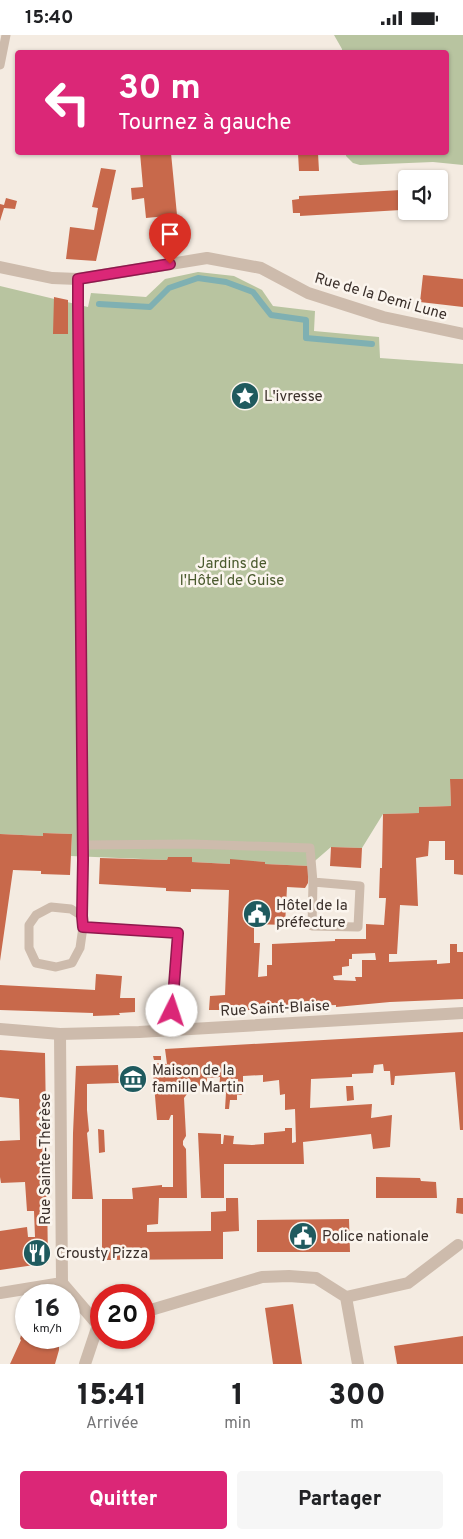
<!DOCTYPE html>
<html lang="fr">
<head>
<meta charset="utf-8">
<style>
	body { margin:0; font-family:Overpass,sans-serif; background:#f6f6f6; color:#202124; height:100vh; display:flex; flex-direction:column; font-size:19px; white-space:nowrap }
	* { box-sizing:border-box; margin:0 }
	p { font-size:16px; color:#757577 }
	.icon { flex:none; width:28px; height:28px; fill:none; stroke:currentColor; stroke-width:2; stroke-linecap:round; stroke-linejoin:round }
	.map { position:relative; height:1329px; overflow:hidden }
	.side { display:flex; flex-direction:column; background:#fff; flex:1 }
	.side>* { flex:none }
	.hud { position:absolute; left:15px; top:15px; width:434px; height:105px; border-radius:5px; box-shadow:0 1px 4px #0004; background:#db2777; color:#fff; overflow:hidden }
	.tools { position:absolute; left:398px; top:135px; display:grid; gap:10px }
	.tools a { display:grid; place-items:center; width:50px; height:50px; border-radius:5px; background:#fff; box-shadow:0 1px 4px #0004; font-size:25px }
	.speed { position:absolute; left:15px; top:1249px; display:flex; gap:10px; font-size:25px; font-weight:700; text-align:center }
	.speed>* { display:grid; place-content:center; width:65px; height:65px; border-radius:50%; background:#fff; box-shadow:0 1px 4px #0004; line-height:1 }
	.speed small { font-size:12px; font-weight:400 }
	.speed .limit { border:8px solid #d22; background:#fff; color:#111 }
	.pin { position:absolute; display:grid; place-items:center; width:42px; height:42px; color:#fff; margin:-51px -21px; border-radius:50% 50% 50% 0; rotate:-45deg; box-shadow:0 0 5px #0007 }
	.pin .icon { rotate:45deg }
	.me { position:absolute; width:55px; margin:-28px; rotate:4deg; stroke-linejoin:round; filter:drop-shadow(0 0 4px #0008) }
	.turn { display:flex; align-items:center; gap:18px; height:105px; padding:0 20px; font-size:22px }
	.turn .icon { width:65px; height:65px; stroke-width:2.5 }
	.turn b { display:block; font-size:35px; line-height:42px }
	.eta { display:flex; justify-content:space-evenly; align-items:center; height:85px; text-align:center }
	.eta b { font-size:30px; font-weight:800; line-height:35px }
	.cta { display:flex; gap:10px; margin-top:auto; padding:10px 20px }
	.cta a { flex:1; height:58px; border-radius:5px; background:#db2777; color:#fff; font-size:20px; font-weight:800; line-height:58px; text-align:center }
	.cta a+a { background:#f6f6f6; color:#202124 }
	.status { display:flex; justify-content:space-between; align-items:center; height:35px; padding:0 25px; background:#fff; direction:ltr }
	.status svg { height:14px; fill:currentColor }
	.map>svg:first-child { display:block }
</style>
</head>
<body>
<div class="status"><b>15:40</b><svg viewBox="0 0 49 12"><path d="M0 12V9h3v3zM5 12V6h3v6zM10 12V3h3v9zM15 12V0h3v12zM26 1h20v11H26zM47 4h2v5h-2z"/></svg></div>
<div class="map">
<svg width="463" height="1329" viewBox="0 0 463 1329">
	<rect width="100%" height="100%" fill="#f4ebe1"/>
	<path fill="#b8c4a0" d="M334 0H463V130L433 127 360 130 353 128 346 121V118H446V18L342 17V14Z
		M198 237 234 241 262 255 273 271 315 276 314 296 379 302 380 323 463 329V744H450L451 771 419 772V778L383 779 362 813 331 812 309 831 265 829V827L231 825 230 829 192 827V822H168L167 825 71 821 72 799 44 798 43 801 0 799V251L88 272 91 258 146 262 165 244Z"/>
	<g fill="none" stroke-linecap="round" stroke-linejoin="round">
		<path stroke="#7fb0b2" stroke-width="6" d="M99 269 150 272 169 253 198 243 226 247 253 257 271 280 306 285V303L372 309"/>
	</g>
	<path fill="#c8694b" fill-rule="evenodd" d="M140 118H171L177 180 146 183 144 163 132 165 131 153 143 152Z
		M298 118H318L319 136H299Z
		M101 133 116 135 96 226 66 224 70 192 94 195 98 173 92 172Z
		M401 155V175L300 181V178H293L292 165 299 164V161Z
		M6 163 17 166 15 174 4 173 0 186V169L4 170Z
		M423 240 463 244V272L420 267Z
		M54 262 68 265V299H53Z
		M450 744H463V840L454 839V825H445V806H429L428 821 416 823 418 871 400 870 397 919H389V927L437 925V929L450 928V909H457V917H463V964L390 967 336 972V970L249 973 250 975 224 977V975H209L210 961 225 960 229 855 191 854V857L166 856V853L99 849 100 823 167 825 168 822H192V827L230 829V824L265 827V829L309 831 308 848 305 853 287 852 285 890 254 889V908H260L258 942 267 941V930H272V909L335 906V904H366V889L384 890 386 863H379L380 833H382L383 779 419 778V772L451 771ZM375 918 376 925H362V942H355L356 946 334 945 333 941 342 940V932L349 931V924H352V919Z
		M43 798 72 799 70 840 41 839V836L13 835 0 926V799L43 801Z
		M331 812 362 813 361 833 330 831Z
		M96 939 122 941 120 963H135V977L119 978 120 980 93 981V978L0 975V950L95 955Z
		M463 997V1095H460L455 1037 395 1041 394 1050H391L390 1036H384L383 1029 374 1030 373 1038 352 1039V1042L311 1044 310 1073 372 1069 371 1083 392 1080 390 1112 373 1114 371 1099 303 1107 304 1129H224V1163H201L198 1098 221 1099V1109H223L224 1100 234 1101 233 1109 252 1110 264 1109V1098L285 1096V1093H292V1108L296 1107 295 1074 285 1075V1059L280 1060 279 1045 263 1047V1040L243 1041V1057L242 1060H237V1065H230L229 1074H225L226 1058 219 1057 220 1042 207 1043V1050L197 1051 196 1048H187V1059L184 1063 186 1101 183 1106V1110L186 1114 187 1163H159L158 1189 147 1190V1197L211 1196V1177L226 1176V1163H238L239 1196 223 1197V1224L102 1225V1164H133L132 1153 162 1150V1152H173V1080H171L169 1085H157L153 1037 154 1028 167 1029 165 1014ZM227 1044H238V1052L226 1054Z
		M0 1015 45 1018 48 1228 0 1235V1196L27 1192 28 1202H35L34 1176H27L25 1147 1 1148 0 1142V1106L20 1105 19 1064 0 1062Z
		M153 1021H161V1025H154Z
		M118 1030 119 1048 87 1049V1075L89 1096 87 1098 93 1164H72L73 1098 76 1031Z
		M346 1051H353L354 1065 347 1066Z
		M98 1094 104 1095 105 1117 99 1118Z
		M376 1142 420 1143 421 1146 436 1147 437 1163H376Z
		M457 1163H463V1179L456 1178Z
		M349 1184 350 1217H257V1185Z
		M293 1269 302 1329H273L265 1273Z
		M24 1289 26 1290V1302H57L59 1304V1315L55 1329H10L21 1305 20 1304Z
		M463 1301V1329H397L394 1311Z"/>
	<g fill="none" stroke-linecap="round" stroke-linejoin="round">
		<path stroke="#cdbbac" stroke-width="9" d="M0 30 6 0
			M78 244 83 825 82 881 83 892 179 898 172 976 168 996
			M83 810 191 809 310 813 313 847 312 891 358 892 360 851 313 847
			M82 881 71 874 51 872 36 880 29 890V913L36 928 56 932 72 928 80 913 83 892"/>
		<path stroke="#cdbbac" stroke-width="12" d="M0 232 52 243 78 244 207 223 261 233 308 258 383 282 463 299
			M60 999 62 1248
			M62 1248 98 1290
			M0 1258 62 1248
			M346 1262 408 1248 458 1210
			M144 1277 262 1242 289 1241 316 1243 346 1262 358 1329
			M85 1329 98 1290"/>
		<path stroke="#cdbbac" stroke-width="12" d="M0 994 60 999 139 997 463 978"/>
	</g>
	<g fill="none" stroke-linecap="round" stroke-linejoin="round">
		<defs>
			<path id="route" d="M170 229 78 244V270L83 825 82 881 83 892 178 898 172 976"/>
		</defs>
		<use href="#route" stroke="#8e194d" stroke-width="12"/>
		<use href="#route" stroke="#db2777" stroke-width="9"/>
	</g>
	<defs>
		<symbol id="sight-disc" viewBox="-11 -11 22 22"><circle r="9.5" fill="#1f5a5e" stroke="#fbf5ee"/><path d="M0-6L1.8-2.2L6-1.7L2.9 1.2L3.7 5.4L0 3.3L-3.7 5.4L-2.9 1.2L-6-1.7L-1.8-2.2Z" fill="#fff"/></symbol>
		<symbol id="civic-disc" viewBox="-11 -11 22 22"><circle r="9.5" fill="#1f5a5e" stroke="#fbf5ee"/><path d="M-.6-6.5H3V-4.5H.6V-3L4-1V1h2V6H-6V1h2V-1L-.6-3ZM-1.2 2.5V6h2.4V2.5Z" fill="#fff"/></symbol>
		<symbol id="museum-disc" viewBox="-11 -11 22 22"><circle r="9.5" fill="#1f5a5e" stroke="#fbf5ee"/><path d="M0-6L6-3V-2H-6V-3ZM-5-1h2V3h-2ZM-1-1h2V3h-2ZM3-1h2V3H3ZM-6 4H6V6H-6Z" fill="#fff"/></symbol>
		<symbol id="restaurant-disc" viewBox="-11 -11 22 22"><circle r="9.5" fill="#1f5a5e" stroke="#fbf5ee"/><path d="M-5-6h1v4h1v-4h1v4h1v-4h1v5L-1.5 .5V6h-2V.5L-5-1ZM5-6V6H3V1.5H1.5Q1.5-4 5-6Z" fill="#fff"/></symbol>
	</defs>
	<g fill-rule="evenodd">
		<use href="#sight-disc" x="229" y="345" width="32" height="32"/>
		<use href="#civic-disc" x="241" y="863" width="32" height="32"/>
		<use href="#museum-disc" x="117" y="1028" width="32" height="32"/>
		<use href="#civic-disc" x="287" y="1185" width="32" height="32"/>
		<use href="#restaurant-disc" x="21" y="1202" width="32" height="32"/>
	</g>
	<g text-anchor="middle" stroke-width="5" stroke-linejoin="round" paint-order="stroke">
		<g font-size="15" fill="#3b302b" stroke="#fbf5ee">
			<text transform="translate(381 261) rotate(16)" y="5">Rue de la Demi Lune</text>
			<text transform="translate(275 973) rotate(-3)" y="5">Rue Saint-Blaise</text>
			<text transform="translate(45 1124) rotate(-90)" y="5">Rue Sainte-Thérèse</text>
		</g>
		<g font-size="15" fill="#3b302b" stroke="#fbf5ee" text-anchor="start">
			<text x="264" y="366">L'ivresse</text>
			<text x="276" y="875">Hôtel de la<tspan x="276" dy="17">préfecture</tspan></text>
			<text x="152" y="1040">Maison de la<tspan x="152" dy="17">famille Martin</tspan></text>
			<text x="322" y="1206">Police nationale</text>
			<text x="56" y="1223">Crousty Pizza</text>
		</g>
		<g font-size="15" fill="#4a5a2e" stroke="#fbf5ee">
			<text x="232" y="533">Jardins de<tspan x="232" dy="17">l'Hôtel de Guise</tspan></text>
		</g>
	</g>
</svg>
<div class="tools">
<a><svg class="icon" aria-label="sound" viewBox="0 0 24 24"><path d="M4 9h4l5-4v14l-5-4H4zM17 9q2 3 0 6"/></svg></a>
</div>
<div class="speed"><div>16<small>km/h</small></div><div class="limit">20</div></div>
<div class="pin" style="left:170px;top:229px;background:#d93025"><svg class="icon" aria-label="arrive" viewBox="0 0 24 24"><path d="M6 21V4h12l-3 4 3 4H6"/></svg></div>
<svg class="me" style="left:172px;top:976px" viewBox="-20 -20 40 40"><circle r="19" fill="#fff"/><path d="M0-13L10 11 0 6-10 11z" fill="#db2777"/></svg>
<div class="hud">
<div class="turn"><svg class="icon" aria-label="left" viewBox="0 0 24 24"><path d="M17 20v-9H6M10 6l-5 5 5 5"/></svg><div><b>30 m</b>Tournez à gauche</div></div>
</div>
</div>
<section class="side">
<div class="eta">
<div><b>15:41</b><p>Arrivée</p></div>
<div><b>1</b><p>min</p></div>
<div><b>300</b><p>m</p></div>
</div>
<div class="cta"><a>Quitter</a><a>Partager</a></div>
</section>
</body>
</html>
